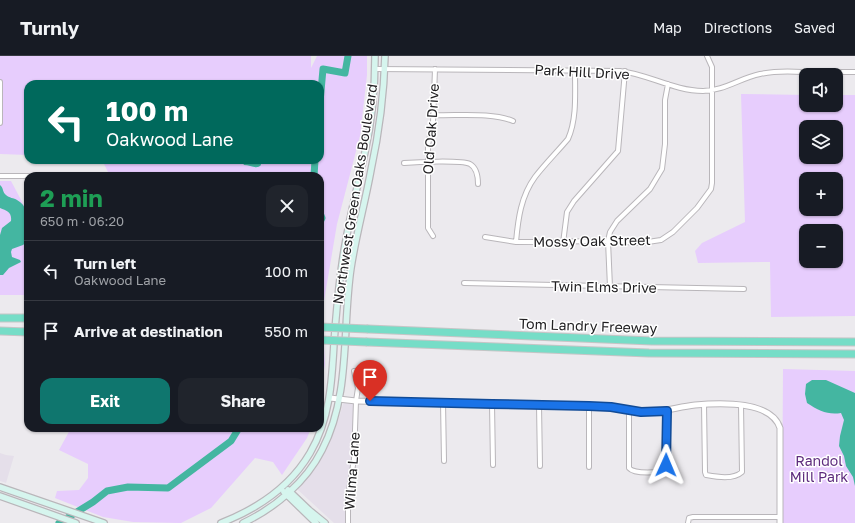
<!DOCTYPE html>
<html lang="en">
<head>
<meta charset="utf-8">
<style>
	body { margin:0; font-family:"Golos Text",sans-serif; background:#20242c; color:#f1f3f6; height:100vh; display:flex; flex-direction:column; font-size:15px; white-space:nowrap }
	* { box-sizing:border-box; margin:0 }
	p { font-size:13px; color:#9ea1a6 }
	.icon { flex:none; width:22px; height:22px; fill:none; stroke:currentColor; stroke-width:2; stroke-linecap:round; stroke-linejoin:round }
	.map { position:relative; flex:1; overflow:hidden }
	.sheet { position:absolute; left:24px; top:116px; width:300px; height:260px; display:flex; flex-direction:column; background:#171b24; border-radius:12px; box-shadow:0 1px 3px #0004 }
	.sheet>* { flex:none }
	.hud { position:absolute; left:24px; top:24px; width:300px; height:84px; border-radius:12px; box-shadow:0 1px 3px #0004; background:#00695c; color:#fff; overflow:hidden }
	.buttons { position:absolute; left:799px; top:12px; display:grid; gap:8px }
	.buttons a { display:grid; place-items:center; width:44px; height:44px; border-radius:8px; background:#171b24; box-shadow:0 1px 3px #0004; font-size:20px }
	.pin { position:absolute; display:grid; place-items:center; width:34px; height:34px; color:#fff; margin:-41px -17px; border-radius:50% 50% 50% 0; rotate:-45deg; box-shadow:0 0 4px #0007 }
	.pin .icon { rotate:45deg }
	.me { position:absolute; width:44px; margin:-22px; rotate:1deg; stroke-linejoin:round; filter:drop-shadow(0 0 3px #0008) }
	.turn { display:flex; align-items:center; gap:14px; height:84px; padding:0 16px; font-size:18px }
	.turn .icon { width:52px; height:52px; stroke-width:2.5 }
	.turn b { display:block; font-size:28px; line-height:34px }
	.round { display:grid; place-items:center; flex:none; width:42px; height:42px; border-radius:12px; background:#20242c }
	.summary { display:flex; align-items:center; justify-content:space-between; height:68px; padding:0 16px }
	h1 { font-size:24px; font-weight:700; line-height:30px; color:#1e9e55 }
	.button { display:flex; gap:8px; margin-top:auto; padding:8px 16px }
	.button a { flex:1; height:46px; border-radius:12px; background:#0f766e; color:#fff; font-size:16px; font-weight:700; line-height:46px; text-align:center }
	.button a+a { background:#20242c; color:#f1f3f6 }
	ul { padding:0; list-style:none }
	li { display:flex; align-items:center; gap:12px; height:60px; padding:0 16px; border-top:1px solid #363941 }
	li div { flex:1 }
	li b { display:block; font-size:15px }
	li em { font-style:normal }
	header { display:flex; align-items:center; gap:24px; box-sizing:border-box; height:56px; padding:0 20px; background:#171b24; border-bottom:1px solid #363941 }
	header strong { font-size:19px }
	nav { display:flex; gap:22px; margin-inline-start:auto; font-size:14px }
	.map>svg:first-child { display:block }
</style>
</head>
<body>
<header>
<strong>Turnly</strong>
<nav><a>Map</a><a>Directions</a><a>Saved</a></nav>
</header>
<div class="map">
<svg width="855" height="467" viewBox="0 0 855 467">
	<rect width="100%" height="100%" fill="#eceaee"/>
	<path fill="#e5dfea" d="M344 345 354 346 352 409 348 467H334L298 434V431L312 415 327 392 336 371Z
		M0 397 6 399 14 400 6 427 0 425Z"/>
	<path fill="#e7cdfd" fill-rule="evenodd" d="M0 0H311V12L317 0H367V19L360 80 337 168 322 257 325 308 320 336V120H110L102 104H320V28H28V99L0 98Z
		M741 38 806 39V49H836V39H855V260L771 261 770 206 698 207 695 195 702 187 745 166ZM806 71H836V101H806ZM806 123H836V153H806ZM806 175H836V205H806Z
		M0 125H11L28 157V239H0Z
		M783 313 855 315V467H782Z
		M71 372H311L307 382 282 419 273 406 255 402 211 452 181 467 133 466 103 461 55 442 57 435 79 434 88 422V408L59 394Z"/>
	<path fill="#44b6a1" d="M241 104H259L260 105 261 109C257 114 250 109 244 109Z
		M0 129C4 132 2 136 6 139 9 142 14 142 17 144 31 151 28 172 28 185L23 189 12 193 11 196 12 201 20 204 21 206 9 212 3 219H0V179L2 172 11 165C12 156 7 155 0 152Z
		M812 324H826L855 337V430L853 421 846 410 844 400 839 390 840 380 844 364 841 357C828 359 819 355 807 347L805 338 806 328Z"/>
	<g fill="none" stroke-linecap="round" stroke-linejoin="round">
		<path stroke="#44b6a1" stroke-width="7" d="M320 46 323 13 345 17 348 0
			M314 120 315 104
			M320 157 322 162 320 166
			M59 467 93 446 107 435 128 431 168 432 231 385 239 372"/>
		<defs>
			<path id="minor" d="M375 13 620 15C648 18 674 35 703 35 724 35 740 22 760 18 774 15 789 15 803 16 820 16 838 16 855 16
				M0 26V67
				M433 59C457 60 492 56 513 65
				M404 107C417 106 461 104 470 108 477 112 478 121 478 128
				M0 120H28
				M433 180 428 172V89L433 66 435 13
				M485 181 516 186 608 185 641 187 661 184 673 176 697 152 711 133 712 127V11L707 0
				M516 186C518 163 521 140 535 121 545 108 557 96 568 83 577 63 575 37 575 15
				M563 187 567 156 574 145 618 95 625 15
				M464 227 744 233
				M610 231 608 185 610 176 617 165 650 133 662 113 665 88V44L668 28
				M443 346 444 405
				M492 348 493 409
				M704 348 705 416 706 419C717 421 733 424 742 416L741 349
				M539 349 540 410
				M589 350V411
				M629 355V412C634 418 661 418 666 412L667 355
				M348 467V441L354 403 356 345 358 332 354 315
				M688 467 689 462 693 461H780"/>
			<path id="tertiary" d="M330 342 356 345 589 350C596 350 603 350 610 351 622 353 634 357 646 356 663 356 678 351 695 349 718 347 771 344 780 372V467"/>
			<path id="secondary" d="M0 431 104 467
				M288 434 309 454 325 467
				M284 436 316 467
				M0 440 76 467
				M221 467C257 453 290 431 310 397 330 363 332 325 334 287 336 260 338 234 342 208 347 170 357 134 365 96 372 65 375 32 375 0
				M243 467C275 452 306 426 322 394 351 339 342 272 351 212 356 179 365 147 371 114 379 77 384 38 385 0"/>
			<path id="motorway" d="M0 262H28
				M368 273 652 285 855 286
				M0 275 28 276
				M367 286 649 297 855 298"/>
		</defs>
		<use href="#minor" stroke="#b9b6ba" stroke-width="6"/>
		<use href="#tertiary" stroke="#b9b6ba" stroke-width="7"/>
		<use href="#secondary" stroke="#b9b6ba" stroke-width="8"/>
		<use href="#motorway" stroke="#c6c5c6" stroke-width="9"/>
		<use href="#minor" stroke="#fff" stroke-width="4"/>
		<use href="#tertiary" stroke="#fff" stroke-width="5"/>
		<use href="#secondary" stroke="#d6f5ee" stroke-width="5.5"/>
		<use href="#motorway" stroke="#76ddc7" stroke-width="7"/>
		<defs>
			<path id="motorway-bridge" d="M320 271 368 273
				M320 284 367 286"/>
		</defs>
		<use href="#motorway-bridge" stroke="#c6c5c6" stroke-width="9" stroke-linecap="butt"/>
		<use href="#motorway-bridge" stroke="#76ddc7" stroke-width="7"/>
	</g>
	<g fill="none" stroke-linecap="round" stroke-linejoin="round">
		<defs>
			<path id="route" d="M370 345 492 348 589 350 611 351 641 356 667 355 666 409"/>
		</defs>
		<use href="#route" stroke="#114b97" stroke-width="10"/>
		<use href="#route" stroke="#1a73e8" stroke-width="7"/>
	</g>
	<g text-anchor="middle" stroke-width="3" stroke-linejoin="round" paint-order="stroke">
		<g font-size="14" fill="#222123" stroke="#fff">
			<text transform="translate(582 16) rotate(3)" y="5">Park Hill Drive</text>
			<text transform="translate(431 73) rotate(-86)" y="5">Old Oak Drive</text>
			<text transform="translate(355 138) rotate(-81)" y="5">Northwest Green Oaks Boulevard</text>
			<text transform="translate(592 185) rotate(-1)" y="5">Mossy Oak Street</text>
			<text transform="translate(604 231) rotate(1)" y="5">Twin Elms Drive</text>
			<text transform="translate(588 270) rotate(2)" y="5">Tom Landry Freeway</text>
			<text transform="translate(352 415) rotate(-86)" y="5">Wilma Lane</text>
		</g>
		<g font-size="14" fill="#5d2b7d" stroke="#fff">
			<text x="819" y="410">Randol<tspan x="819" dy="16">Mill Park</tspan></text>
		</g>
	</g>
</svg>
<div class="buttons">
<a><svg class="icon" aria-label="sound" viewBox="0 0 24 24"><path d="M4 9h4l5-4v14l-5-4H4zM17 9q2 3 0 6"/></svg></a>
<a><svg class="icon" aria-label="layers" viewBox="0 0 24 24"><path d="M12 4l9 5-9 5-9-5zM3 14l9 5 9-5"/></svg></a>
<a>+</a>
<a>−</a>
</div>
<div class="pin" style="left:370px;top:345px;background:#d93025"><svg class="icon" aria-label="arrive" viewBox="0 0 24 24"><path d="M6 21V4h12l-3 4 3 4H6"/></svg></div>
<svg class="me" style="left:666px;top:409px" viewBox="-20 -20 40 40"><path d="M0-17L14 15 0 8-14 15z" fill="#1a73e8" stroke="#fff" stroke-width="4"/></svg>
<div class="hud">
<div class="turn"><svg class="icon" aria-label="left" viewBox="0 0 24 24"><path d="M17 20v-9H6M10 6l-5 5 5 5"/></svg><div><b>100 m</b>Oakwood Lane</div></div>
</div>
<section class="sheet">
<div class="summary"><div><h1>2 min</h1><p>650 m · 06:20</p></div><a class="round"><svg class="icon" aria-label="close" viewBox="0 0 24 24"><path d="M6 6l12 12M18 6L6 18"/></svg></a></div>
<ul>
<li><svg class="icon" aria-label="left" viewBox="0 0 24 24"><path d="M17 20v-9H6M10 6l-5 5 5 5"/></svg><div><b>Turn left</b><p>Oakwood Lane</p></div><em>100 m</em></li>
<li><svg class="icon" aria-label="arrive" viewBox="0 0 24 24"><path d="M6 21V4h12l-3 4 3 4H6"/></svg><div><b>Arrive at destination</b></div><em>550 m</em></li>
</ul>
<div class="button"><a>Exit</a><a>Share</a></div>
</section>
</div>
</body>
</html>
